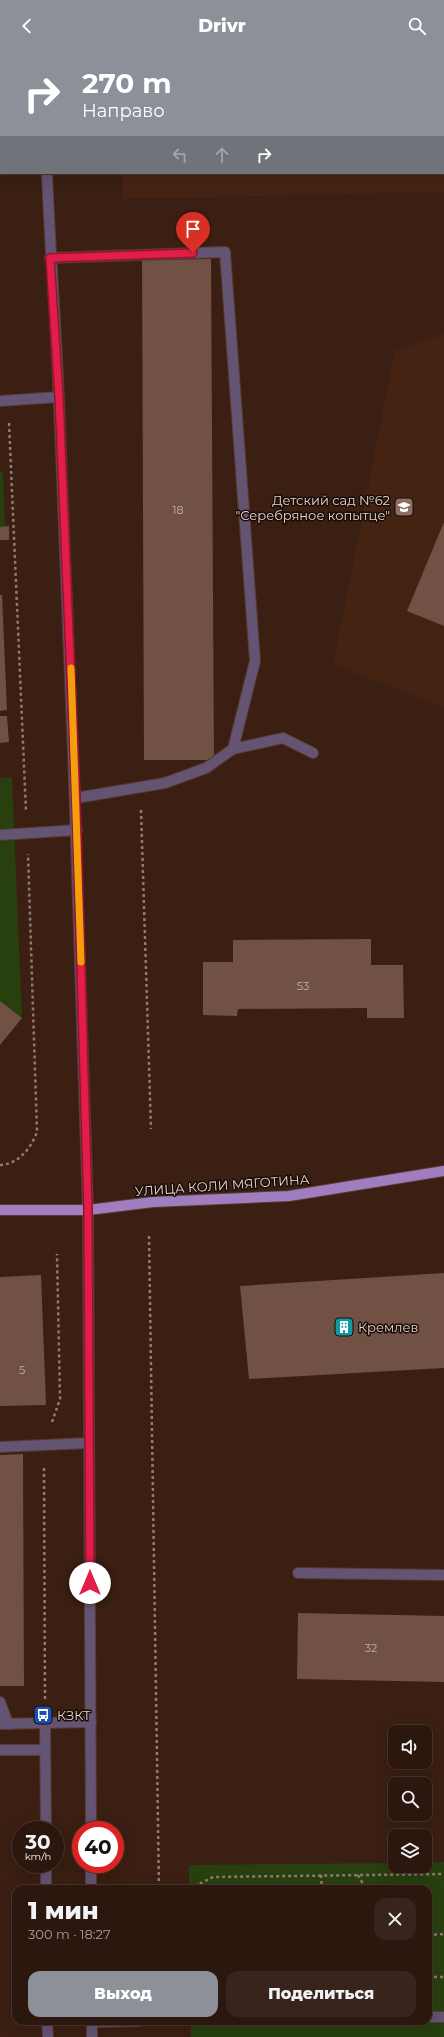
<!DOCTYPE html>
<html lang="ru">
<head>
<meta charset="utf-8">
<style>
	body { margin:0; font-family:Montserrat,sans-serif; background:#38241c; color:#f1f3f6; height:100vh; display:flex; flex-direction:column; font-size:15px; white-space:nowrap }
	* { box-sizing:border-box; margin:0 }
	p { font-size:13px; color:#a69f9e }
	.icon { flex:none; width:22px; height:22px; fill:none; stroke:currentColor; stroke-width:2; stroke-linecap:round; stroke-linejoin:round }
	.map { position:relative; flex:1; overflow:hidden }
	.side { position:absolute; left:12px; top:1833px; width:420px; height:140px; display:flex; flex-direction:column; background:#2c170e; border-radius:12px; box-shadow:0 4px 16px #0002,0 0 0 1px #48362e }
	.side>* { flex:none }
	.top-card { position:absolute; left:0px; top:0px; width:444px; height:122px; box-shadow:0 4px 16px #0002,0 0 0 1px #48362e; background:#8c9099; color:#fff; overflow:hidden }
	.fabs { position:absolute; left:388px; top:1673px; display:grid; gap:8px }
	.fabs a { display:grid; place-items:center; width:44px; height:44px; border-radius:8px; background:#2c170e; box-shadow:0 4px 16px #0002,0 0 0 1px #48362e; font-size:20px }
	.speed { position:absolute; left:12px; top:1769px; display:flex; gap:8px; font-size:20px; font-weight:700; text-align:center }
	.speed>* { display:grid; place-content:center; width:52px; height:52px; border-radius:50%; background:#2c170e; box-shadow:0 4px 16px #0002,0 0 0 1px #48362e; line-height:1 }
	.speed small { font-size:10px; font-weight:400 }
	.speed .limit { border:6px solid #d22; background:#fff; color:#111 }
	.pin { position:absolute; display:grid; place-items:center; width:34px; height:34px; color:#fff; margin:-41px -17px; border-radius:50% 50% 50% 0; rotate:-45deg; box-shadow:0 0 4px #0007 }
	.pin .icon { rotate:45deg }
	.me { position:absolute; width:44px; margin:-22px; rotate:0deg; stroke-linejoin:round; filter:drop-shadow(0 0 3px #0008) }
	.turn { display:flex; align-items:center; gap:14px; height:84px; padding:0 16px; font-size:18px }
	.turn .icon { width:52px; height:52px; stroke-width:2.5 }
	.turn b { display:block; font-size:28px; line-height:34px }
	.lanes { display:flex; align-items:center; height:38px; padding:0 16px; background:#0003; justify-content:center; gap:20px; direction:ltr }
	.lanes .off { opacity:.35 }
	.round { display:grid; place-items:center; flex:none; width:42px; height:42px; border-radius:12px; background:#38241c }
	.overview { display:flex; align-items:center; justify-content:space-between; height:68px; padding:0 16px }
	h1 { font-size:24px; font-weight:800; line-height:30px }
	.button { display:flex; gap:8px; margin-top:auto; padding:8px 16px }
	.button a { flex:1; height:46px; border-radius:12px; background:#8c9099; color:#fff; font-size:16px; font-weight:800; line-height:46px; text-align:center }
	.button a+a { background:#38241c; color:#f1f3f6 }
	header { display:flex; justify-content:space-between; align-items:center; height:52px; padding:0 16px; background:#8c9099; color:#fff; font-size:18px; font-weight:800 }
	.map>svg:first-child { display:block }
</style>
</head>
<body>
<header><svg class="icon" aria-label="back" viewBox="0 0 24 24"><path d="M15 5l-7 7 7 7"/></svg>Drivr<svg class="icon" aria-label="search" viewBox="0 0 24 24"><circle cx="10" cy="10" r="6"/><path d="M15 15l6 6"/></svg></header>
<div class="map">
<svg width="444" height="1985" viewBox="0 0 444 1985">
	<rect width="100%" height="100%" fill="#3a1f12"/>
	<path fill="#452313" d="M121 0H444V140L123 147 122 121H443V1Z
		M444 282V656L333 612 395 299Z"/>
	<path fill="#27400e" d="M3 419 5 475H0V420Z
		M12 725 22 966 0 993V726Z
		M425 1810H444V1985H191L190 1969H428V1837H189V1813L395 1811V1814H425Z"/>
	<path fill="#705143" d="M211 207 214 708H144L142 208Z
		M444 470V574L407 559Z
		M9 474V488H0V475Z
		M0 543H2L7 658 0 659Z
		M0 664H7L9 690 0 691Z
		M371 887V913H403L404 966H367V956L238 957 237 964 203 963V910H233V888Z
		M0 949 22 966 0 993Z
		M444 1221V1316L249 1327 240 1234Z
		M41 1223 46 1353 0 1354V1225Z
		M23 1402 24 1634H0V1403Z
		M298 1561 444 1564V1630L297 1627Z"/>
	<g fill="none" stroke-linecap="round" stroke-linejoin="round">
		<defs>
			<path id="service" d="M50 206 225 200 255 609 233 697 206 716 165 731 76 746
				M233 697 283 686 313 701
				M0 783 77 778
				M0 1395 89 1391
				M298 1521 444 1523
				M0 1650 8 1672
				M45 1671 46 1778
				M0 1698H45
				M46 1812V1837
				M47 1969 48 1985"/>
			<path id="minor" d="M43 0V1
				M47 121C50 197 56 274 59 350 71 619 80 889 88 1158
				M0 349 59 345
				M0 1672 91 1670
				M428 1965H444
				M92 1970 140 1969"/>
			<path id="tertiary" d="M88 1158 91 1778
				M91 1812V1837
				M92 1969V1985"/>
			<path id="primary" d="M0 1158H88L153 1150 289 1144 444 1119"/>
		</defs>
		<use href="#service" stroke="#563c30" stroke-width="12"/>
		<use href="#minor" stroke="#563c30" stroke-width="12"/>
		<use href="#tertiary" stroke="#563c30" stroke-width="12"/>
		<use href="#primary" stroke="#563c30" stroke-width="12"/>
		<path stroke="#917a6f" stroke-width="2.5" stroke-dasharray="3 3" stroke-linecap="butt" d="M9 371 26 759
			M141 758 151 1077
			M0 1113C19 1112 31 1096 37 1080L28 802
			M149 1184 159 1837
			M52 1370 60 1347 57 1202
			M44 1416 45 1649
			M321 1823 322 1837
			M358 1823 366 1837
			M189 1837 213 1825 444 1822
			M428 1883 444 1882
			M428 1925H444"/>
		<use href="#service" stroke="#645373" stroke-width="10"/>
		<use href="#minor" stroke="#645373" stroke-width="10"/>
		<use href="#tertiary" stroke="#645373" stroke-width="10"/>
		<use href="#primary" stroke="#a07dbf" stroke-width="10"/>
	</g>
	<g fill="none" stroke-linecap="round" stroke-linejoin="round">
		<defs>
			<path id="route" d="M90 1531 88 1158 76 746 59 345 50 206 193 201"/>
		</defs>
		<use href="#route" stroke="#92132f" stroke-width="10"/>
		<use href="#route" stroke="#e11d48" stroke-width="7"/>
		<path stroke="#f59e0b" stroke-width="7" d="M71 616 81 910"/>
	</g>
	<defs>
		<symbol id="school-square" viewBox="-11 -11 22 22"><rect x="-9" y="-9" width="18" height="18" rx="4" fill="#8d6e63" stroke="#190c07"/><path d="M0-5L7-2L0 1L-7-2ZM-4 1L0 2.5L4 1V4Q0 6-4 4Z" fill="#fff"/></symbol>
		<symbol id="building-square" viewBox="-11 -11 22 22"><rect x="-9" y="-9" width="18" height="18" rx="4" fill="#0f9aa8" stroke="#190c07"/><path d="M-4-6H4V6H1V3H-1V6H-4ZM-2.5-4.3h1.7v1.8h-1.7ZM.8-4.3h1.7v1.8H.8ZM-2.5-1h1.7V.8h-1.7ZM.8-1h1.7V.8H.8Z" fill="#fff"/></symbol>
		<symbol id="bus-square" viewBox="-11 -11 22 22"><rect x="-9" y="-9" width="18" height="18" rx="4" fill="#1a4fb4" stroke="#190c07"/><path d="M-5-6H5V4H4V6H2V4H-2V6H-4V4H-5ZM-3.5-4V0h7V-4ZM-3.5 1.2v1.5H-2V1.2ZM2 1.2v1.5H3.5V1.2Z" fill="#fff"/></symbol>
	</defs>
	<g fill-rule="evenodd">
		<use href="#school-square" x="393" y="444" width="22" height="22"/>
		<use href="#building-square" x="333" y="1264" width="22" height="22"/>
		<use href="#bus-square" x="32" y="1652" width="22" height="22"/>
	</g>
	<g text-anchor="middle" stroke-width="3" stroke-linejoin="round" paint-order="stroke">
		<g font-size="11" fill="#c8b2a9">
			<text x="178" y="462">18</text>
			<text x="303" y="938">53</text>
			<text x="22" y="1322">5</text>
			<text x="371" y="1600">32</text>
		</g>
		<g font-size="13" fill="#e6d3cb" stroke="#190c07" text-anchor="start">
			<text x="390" y="453" text-anchor="end">Детский сад №62<tspan x="390" dy="15">"Серебряное копытце"</tspan></text>
			<text x="358" y="1280">Кремлев</text>
			<text x="57" y="1668">КЗКТ</text>
		</g>
		<g font-size="13" fill="#e6d3cb" stroke="#190c07">
			<text transform="translate(222 1133) rotate(-4)" y="5">УЛИЦА КОЛИ МЯГОТИНА</text>
		</g>
	</g>
</svg>
<div class="fabs">
<a><svg class="icon" aria-label="sound" viewBox="0 0 24 24"><path d="M4 9h4l5-4v14l-5-4H4zM17 9q2 3 0 6"/></svg></a>
<a><svg class="icon" aria-label="search" viewBox="0 0 24 24"><circle cx="10" cy="10" r="6"/><path d="M15 15l6 6"/></svg></a>
<a><svg class="icon" aria-label="layers" viewBox="0 0 24 24"><path d="M12 4l9 5-9 5-9-5zM3 14l9 5 9-5"/></svg></a>
</div>
<div class="speed"><div>30<small>km/h</small></div><div class="limit">40</div></div>
<div class="pin" style="left:193px;top:201px;background:#d93025"><svg class="icon" aria-label="arrive" viewBox="0 0 24 24"><path d="M6 21V4h12l-3 4 3 4H6"/></svg></div>
<svg class="me" style="left:90px;top:1531px" viewBox="-20 -20 40 40"><circle r="19" fill="#fff"/><path d="M0-13L10 11 0 6-10 11z" fill="#e11d48"/></svg>
<div class="top-card">
<div class="turn"><svg class="icon" aria-label="right" viewBox="0 0 24 24"><path d="M7 20v-9h11M14 6l5 5-5 5"/></svg><div><b>270 m</b>Направо</div></div>
<div class="lanes"><svg class="icon off" aria-label="left" viewBox="0 0 24 24"><path d="M17 20v-9H6M10 6l-5 5 5 5"/></svg><svg class="icon off" aria-label="ahead" viewBox="0 0 24 24"><path d="M12 20V5M6 11l6-6 6 6"/></svg><svg class="icon" aria-label="right" viewBox="0 0 24 24"><path d="M7 20v-9h11M14 6l5 5-5 5"/></svg></div>
</div>
<section class="side">
<div class="overview"><div><h1>1 мин</h1><p>300 m · 18:27</p></div><a class="round"><svg class="icon" aria-label="close" viewBox="0 0 24 24"><path d="M6 6l12 12M18 6L6 18"/></svg></a></div>
<div class="button"><a>Выход</a><a>Поделиться</a></div>
</section>
</div>
</body>
</html>
